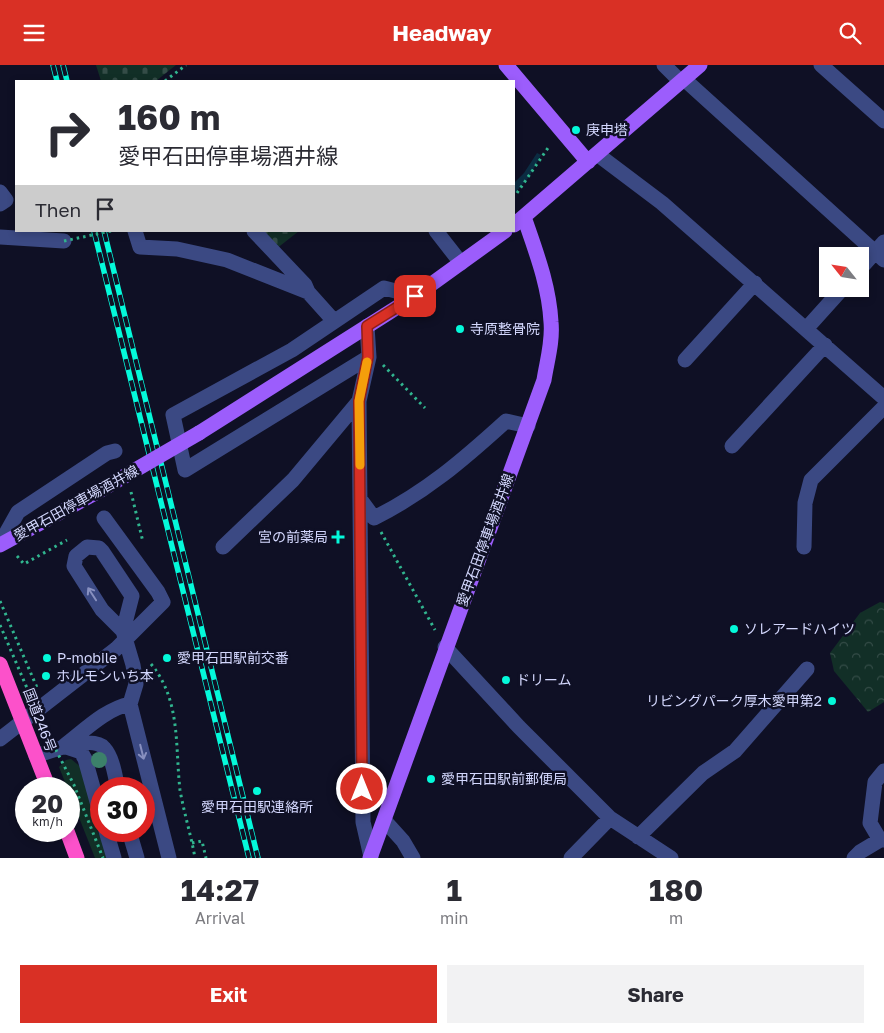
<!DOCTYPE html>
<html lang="en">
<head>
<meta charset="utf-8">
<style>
	body { margin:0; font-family:"Golos Text","Noto Sans JP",sans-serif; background:#f2f2f3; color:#2b2b33; height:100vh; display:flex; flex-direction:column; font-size:19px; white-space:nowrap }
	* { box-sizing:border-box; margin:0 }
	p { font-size:16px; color:#7c7c81 }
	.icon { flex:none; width:28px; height:28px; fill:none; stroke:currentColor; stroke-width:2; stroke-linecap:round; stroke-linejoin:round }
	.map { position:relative; height:793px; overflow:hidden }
	.drawer { display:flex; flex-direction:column; background:#fff; flex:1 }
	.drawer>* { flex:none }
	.banner { position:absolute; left:15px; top:15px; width:500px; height:152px; border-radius:0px; box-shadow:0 2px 8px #0003; background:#fff; color:#2b2b33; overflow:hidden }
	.needle { width:32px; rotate:300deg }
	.fabs { position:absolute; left:819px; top:182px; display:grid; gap:10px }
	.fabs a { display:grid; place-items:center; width:50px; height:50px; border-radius:0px; background:#fff; box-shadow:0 2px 8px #0003; font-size:25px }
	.speed { position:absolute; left:15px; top:712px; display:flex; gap:10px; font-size:25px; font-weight:700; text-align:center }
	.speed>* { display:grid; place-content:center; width:65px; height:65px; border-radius:50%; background:#fff; box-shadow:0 2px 8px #0003; line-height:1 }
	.speed small { font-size:12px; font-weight:400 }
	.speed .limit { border:8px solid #d22; background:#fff; color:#111 }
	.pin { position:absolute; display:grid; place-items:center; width:42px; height:42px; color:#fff; margin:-21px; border-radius:10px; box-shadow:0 2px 8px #0006 }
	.me { position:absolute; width:55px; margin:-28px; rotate:0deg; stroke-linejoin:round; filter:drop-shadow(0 0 4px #0008) }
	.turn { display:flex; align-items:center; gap:18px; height:105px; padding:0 20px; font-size:22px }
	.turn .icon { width:65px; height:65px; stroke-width:2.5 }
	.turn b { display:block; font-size:35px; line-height:42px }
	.then { display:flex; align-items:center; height:48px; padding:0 20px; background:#0003; gap:10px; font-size:19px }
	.eta { display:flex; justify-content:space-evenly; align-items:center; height:85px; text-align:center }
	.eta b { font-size:30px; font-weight:700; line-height:35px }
	.action { display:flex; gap:10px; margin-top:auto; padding:10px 20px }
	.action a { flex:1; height:58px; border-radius:0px; background:#d93025; color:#fff; font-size:20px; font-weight:700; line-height:58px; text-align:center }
	.action a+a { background:#f2f2f3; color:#2b2b33 }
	header { display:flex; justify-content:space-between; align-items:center; height:65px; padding:0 20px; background:#d93025; color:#fff; font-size:22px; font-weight:700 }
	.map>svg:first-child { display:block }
</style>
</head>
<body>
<header><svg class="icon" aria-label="menu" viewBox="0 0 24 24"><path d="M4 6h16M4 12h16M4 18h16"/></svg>Headway<svg class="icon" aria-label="search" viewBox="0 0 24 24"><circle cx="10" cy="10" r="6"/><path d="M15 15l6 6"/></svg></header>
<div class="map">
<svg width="884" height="793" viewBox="0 0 884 793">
	<defs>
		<pattern id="forest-crowns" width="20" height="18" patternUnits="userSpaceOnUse" patternTransform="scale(1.25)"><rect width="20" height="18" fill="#122f27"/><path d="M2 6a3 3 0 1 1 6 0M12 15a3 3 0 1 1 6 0" fill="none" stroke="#344c47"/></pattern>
		<pattern id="cemetery-stones" width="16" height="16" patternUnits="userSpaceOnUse" patternTransform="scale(1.25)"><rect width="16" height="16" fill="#122f27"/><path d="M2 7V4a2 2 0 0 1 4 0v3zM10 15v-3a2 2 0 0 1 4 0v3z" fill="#344c47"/></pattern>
	</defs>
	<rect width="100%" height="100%" fill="#0f1025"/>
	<path fill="#122f27" d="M71 694 82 703 98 767 109 793H95L59 702 66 695Z"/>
	<path fill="url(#forest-crowns)" d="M880 537 884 538V637L868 647 834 606 830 588 860 548Z"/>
	<path fill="url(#cemetery-stones)" d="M96 0H176L156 16H101Z
		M259 166H299L276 184Z"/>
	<path fill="#0b2c42" d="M537 88 541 90 529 112 514 129V118L524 108Z"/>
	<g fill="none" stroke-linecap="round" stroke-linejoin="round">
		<path stroke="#31b58f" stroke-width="3" stroke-dasharray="2.5 4" stroke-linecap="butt" d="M165 16 186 0
			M517 128 550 80
			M383 300 425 343
			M131 427 143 477
			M381 467 435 565
			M17 491 24 499 67 475
			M0 536 38 625
			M151 599C181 635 175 681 180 725 184 748 191 770 195 793
			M192 778 202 776 206 793"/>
		<path stroke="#3b4983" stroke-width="15" d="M664 0 681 17
			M821 0 884 56
			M684 14 884 195
			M597 89 662 138 884 333
			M0 127 6 135 0 139
			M135 166 140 182 177 184 227 195 308 227 334 256
			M254 166 305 220 308 227
			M436 166 461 198
			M0 172 64 176
			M860 204 884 177
			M367 261 369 292 359 336 363 757 371 792
			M806 264 842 224
			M369 292 185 405 173 350 292 285 384 223 415 231
			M685 295 755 218
			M732 381 825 280
			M360 434 374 453C426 427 463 395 506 356L528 361
			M0 479 18 447 107 388 115 386
			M223 482 293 415 359 336
			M804 482 805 438 811 415 884 342
			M123 566 132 531 102 486 99 483 87 482 76 491 74 501 102 545 123 566 133 600 136 619 130 639 169 793
			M445 582 519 662 610 753 671 793
			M0 674 116 584 163 537 158 527 104 453
			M64 681C84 666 105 644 130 639
			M66 682 81 687 85 694 101 751
			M36 691C50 686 93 670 104 683 113 693 115 711 118 724
			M384 755 403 776 413 793
			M106 766 114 793
			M129 766 137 793
			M638 772 703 708 735 686 807 604
			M880 775 870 758 875 717 884 706
			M571 793 610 753
			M854 793 860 787 880 775H884"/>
		<path stroke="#9c5dfc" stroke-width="15" d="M506 0 588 97
			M514 160 700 0
			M199 368 415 231 505 166
			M0 480 99 426
			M370 793 544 315C547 296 553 276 551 257 549 220 536 187 524 152"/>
		<path stroke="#fc51ca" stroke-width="15" d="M0 599 49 724
			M67 766 77 793"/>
		<defs>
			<path id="rail" d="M53 0 57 16
				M63 0 67 16
				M94 166 249 793
				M104 166 258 793"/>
		</defs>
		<use href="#rail" stroke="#04f9da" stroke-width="5.5"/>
		<use href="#rail" stroke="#0f1025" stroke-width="4" stroke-dasharray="11" stroke-linecap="butt"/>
		<path stroke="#31b58f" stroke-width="3" stroke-dasharray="2.5 4" stroke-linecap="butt" d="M64 176 111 166
			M0 560 42 658 74 720 103 793"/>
		<path stroke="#9c5dfc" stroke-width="15" d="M99 426 199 368"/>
	</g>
	<circle fill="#3c816a" cx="99" cy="695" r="8"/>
	<defs><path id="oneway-shaft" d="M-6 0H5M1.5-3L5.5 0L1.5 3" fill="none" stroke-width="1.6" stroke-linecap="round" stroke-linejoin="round" transform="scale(1.25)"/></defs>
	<g stroke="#8890c0">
		<use href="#oneway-shaft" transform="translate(92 529) rotate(-123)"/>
		<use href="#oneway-shaft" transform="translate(142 687) rotate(76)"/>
	</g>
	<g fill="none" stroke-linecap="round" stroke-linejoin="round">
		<defs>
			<path id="route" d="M362 724 359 336 368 292 367 261 415 231"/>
		</defs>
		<use href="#route" stroke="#8d1f18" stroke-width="12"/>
		<use href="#route" stroke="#d93025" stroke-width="9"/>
		<path stroke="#f59e0b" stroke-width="9" d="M360 400 359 336 367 297"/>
	</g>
	<g fill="#04f9da" stroke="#0f1025" stroke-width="2">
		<circle cx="576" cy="65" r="5"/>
		<circle cx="460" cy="264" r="5"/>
		<path d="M335.5 464.5h5v5h5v5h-5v5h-5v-5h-5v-5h5z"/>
		<circle cx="734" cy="564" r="5"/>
		<circle cx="47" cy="593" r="5"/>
		<circle cx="167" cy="593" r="5"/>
		<circle cx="46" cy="611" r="5"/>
		<circle cx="506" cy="615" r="5"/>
		<circle cx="832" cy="636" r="5"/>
		<circle cx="431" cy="714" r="5"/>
		<circle cx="257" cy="726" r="5"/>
	</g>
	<g text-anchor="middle" stroke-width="5" stroke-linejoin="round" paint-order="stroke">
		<g font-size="14" fill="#d4d8fe" stroke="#0f1025" text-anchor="start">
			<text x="586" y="70">庚申塔</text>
			<text x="470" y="269">寺原整骨院</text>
			<text x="328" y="477" text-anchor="end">宮の前薬局</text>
			<text x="744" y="569">ソレアードハイツ</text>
			<text x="57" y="598">P-mobile</text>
			<text x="177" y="598">愛甲石田駅前交番</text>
			<text x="56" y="616">ホルモンいち本</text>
			<text x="516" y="620">ドリーム</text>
			<text x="822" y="641" text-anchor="end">リビングパーク厚木愛甲第2</text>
			<text x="441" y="719">愛甲石田駅前郵便局</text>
			<text x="257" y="747" text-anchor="middle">愛甲石田駅連絡所</text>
		</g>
		<g font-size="14" fill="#d4d8fe" stroke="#0f1025">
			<text transform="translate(76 438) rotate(-29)" y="5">愛甲石田停車場酒井線</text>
			<text transform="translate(485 475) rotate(-70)" y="5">愛甲石田停車場酒井線</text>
			<text transform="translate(40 655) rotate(69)" y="5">国道246号</text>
		</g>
	</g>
</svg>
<div class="fabs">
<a><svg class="needle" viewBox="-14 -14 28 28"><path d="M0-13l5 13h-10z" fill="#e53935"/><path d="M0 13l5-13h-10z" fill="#7c7c81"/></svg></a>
</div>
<div class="speed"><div>20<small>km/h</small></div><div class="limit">30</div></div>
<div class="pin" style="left:415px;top:231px;background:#d93025"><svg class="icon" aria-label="arrive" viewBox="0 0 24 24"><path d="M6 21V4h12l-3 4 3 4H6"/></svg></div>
<svg class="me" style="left:362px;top:724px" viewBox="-20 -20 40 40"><circle r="17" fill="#d93025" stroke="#fff" stroke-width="3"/><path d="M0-11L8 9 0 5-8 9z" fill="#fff"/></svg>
<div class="banner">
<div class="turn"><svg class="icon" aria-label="right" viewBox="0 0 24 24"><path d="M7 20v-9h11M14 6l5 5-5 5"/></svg><div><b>160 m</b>愛甲石田停車場酒井線</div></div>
<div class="then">Then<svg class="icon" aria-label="arrive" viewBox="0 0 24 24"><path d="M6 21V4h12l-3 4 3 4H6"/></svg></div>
</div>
</div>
<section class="drawer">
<div class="eta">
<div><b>14:27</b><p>Arrival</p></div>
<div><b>1</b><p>min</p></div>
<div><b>180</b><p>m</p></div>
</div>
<div class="action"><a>Exit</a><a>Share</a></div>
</section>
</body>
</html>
